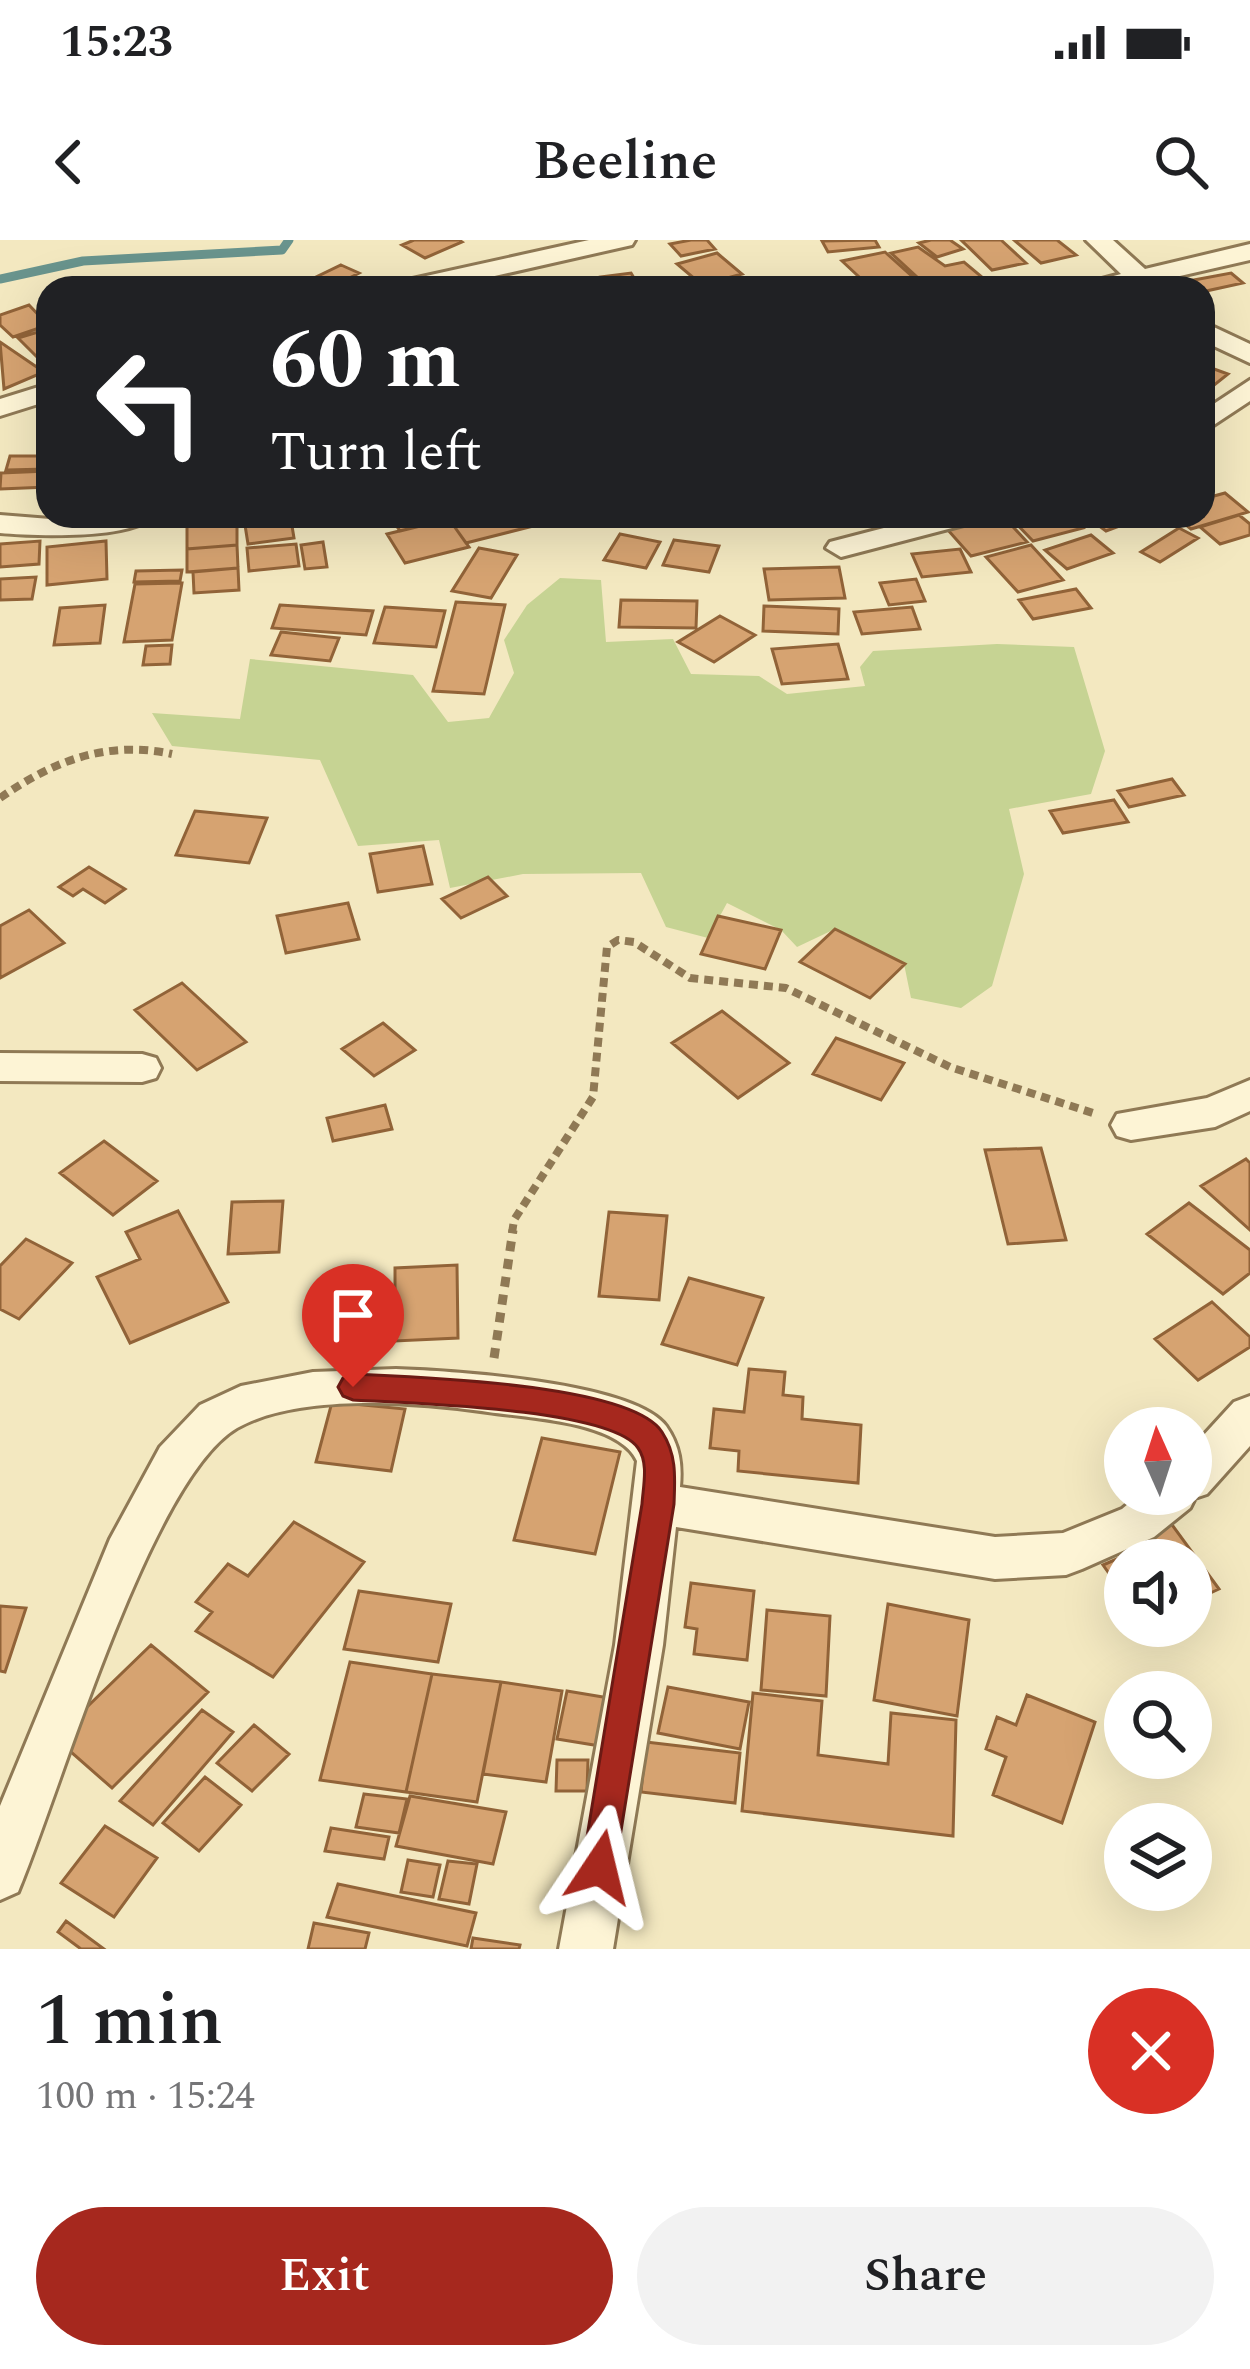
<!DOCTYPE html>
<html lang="en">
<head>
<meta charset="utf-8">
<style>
	body { margin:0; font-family:Spectral,serif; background:#f2f2f2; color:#202124; height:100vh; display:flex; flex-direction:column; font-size:45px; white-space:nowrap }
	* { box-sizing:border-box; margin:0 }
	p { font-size:39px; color:#757577 }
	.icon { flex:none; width:66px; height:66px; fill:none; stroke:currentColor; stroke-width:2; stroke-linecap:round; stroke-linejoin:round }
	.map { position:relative; height:1709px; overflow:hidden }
	.panel { display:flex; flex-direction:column; background:#fff; flex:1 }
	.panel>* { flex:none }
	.hud { position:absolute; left:36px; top:36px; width:1179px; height:252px; border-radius:36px; box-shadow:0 12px 48px #0002; background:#202124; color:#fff; overflow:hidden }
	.needle { width:78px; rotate:357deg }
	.tools { position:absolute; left:1104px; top:1167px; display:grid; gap:24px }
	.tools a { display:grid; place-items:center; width:108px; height:108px; border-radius:50%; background:#fff; box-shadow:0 12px 48px #0002; font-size:60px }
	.pin { position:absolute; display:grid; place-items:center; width:102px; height:102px; color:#fff; margin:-123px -51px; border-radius:50% 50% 50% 0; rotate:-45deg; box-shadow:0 0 12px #0007 }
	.pin .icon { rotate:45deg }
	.me { position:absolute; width:132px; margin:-66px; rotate:10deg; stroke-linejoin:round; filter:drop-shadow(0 0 9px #0008) }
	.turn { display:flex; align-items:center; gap:42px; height:252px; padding:0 36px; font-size:54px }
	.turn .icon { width:156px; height:156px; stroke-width:2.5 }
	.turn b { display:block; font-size:84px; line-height:102px }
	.round { display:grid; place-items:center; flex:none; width:126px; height:126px; border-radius:63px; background:#f2f2f2 }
	.overview { display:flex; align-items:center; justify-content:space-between; height:204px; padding:0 36px }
	h1 { font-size:72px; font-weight:600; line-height:90px }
	.primary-button { display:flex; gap:24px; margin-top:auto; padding:24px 36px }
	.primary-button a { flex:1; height:138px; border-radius:72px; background:#a6281e; color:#fff; font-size:48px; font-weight:600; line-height:138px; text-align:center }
	.primary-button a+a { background:#f2f2f2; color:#202124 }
	.status { display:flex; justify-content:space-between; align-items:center; height:84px; padding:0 60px; background:#fff; direction:ltr }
	.status svg { height:33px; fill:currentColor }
	header { display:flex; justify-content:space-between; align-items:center; height:156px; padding:0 36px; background:#fff; font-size:54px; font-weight:600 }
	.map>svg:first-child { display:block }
</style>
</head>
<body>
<div class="status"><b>15:23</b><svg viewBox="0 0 49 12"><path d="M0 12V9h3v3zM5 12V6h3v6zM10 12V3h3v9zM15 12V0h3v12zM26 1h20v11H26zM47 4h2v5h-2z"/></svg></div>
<header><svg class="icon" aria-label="back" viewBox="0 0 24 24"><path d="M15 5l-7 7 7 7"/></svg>Beeline<svg class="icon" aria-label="search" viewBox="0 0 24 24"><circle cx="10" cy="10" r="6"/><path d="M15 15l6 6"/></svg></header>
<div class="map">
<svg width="1250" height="1709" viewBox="0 0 1250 1709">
	<rect width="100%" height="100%" fill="#f3e8c0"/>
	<path fill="#c6d393" d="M560 338 601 340 606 402 673 399 691 434 759 436 787 454 865 446 860 427 873 411 997 404 1074 407 1105 511 1091 554 1009 569 1024 634 992 746 961 768 911 758 904 724 835 689 797 707 781 690 727 663 708 698 666 687 641 633 523 634 450 648 439 600 358 606 320 520 172 506 152 473 240 479 250 419 413 435 448 482 489 478 514 433 504 400 527 365Z"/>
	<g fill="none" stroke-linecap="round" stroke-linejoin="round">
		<path stroke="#69948d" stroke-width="9" d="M0 39 83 21 282 10 289 0"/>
	</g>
	<path fill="#d6a371" stroke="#916338" stroke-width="3" d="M414 0H459L462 2 425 18 402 5Z
		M691 0H707L715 9 681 16 670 4Z
		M875 0 879 7 828 12 822 1Z
		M931 0H950L963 9 937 17 919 3Z
		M961 0H1001L1026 23 992 30Z
		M1014 0H1057L1076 15 1041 23Z
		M918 7 945 26 964 22 995 48H929L891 13Z
		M885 12 925 48H871L842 21Z
		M717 13 742 34 702 45 677 24Z
		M341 25 359 33 332 47 314 38Z
		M631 33 640 48H608L601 37Z
		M1231 33 1243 43 1206 51 1194 40Z
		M29 65 48 85 13 97 0 85V75Z
		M48 89V128L18 98Z
		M0 102 44 132 4 149Z
		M1203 125 1228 134 1203 154Z
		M10 216H48V229L6 230Z
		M48 231V247L0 249 1 233Z
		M1225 253 1248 272 1191 289 1175 276H1203V259Z
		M1239 275 1250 284V295L1220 304 1200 287Z
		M390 276H447L449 279 400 291Z
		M447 276H535L541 284 466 303Z
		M1003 276 1027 302 971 316 947 289Z
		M1009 276H1071L1083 288 1033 301Z
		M1086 276H1146L1106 291Z
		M449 279 469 307 405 323 387 294Z
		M291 280 294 298 248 304 245 285Z
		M237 281V305L187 309V285Z
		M1179 288 1198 298 1160 322 1141 312Z
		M620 294 660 302 646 328 604 320Z
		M1091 295 1113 313 1067 329 1045 310Z
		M674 300 719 306 709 332 663 325Z
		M40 301 39 324 0 327V304Z
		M106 301 107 339 47 345V307Z
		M323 302 327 327 305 329 301 305Z
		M296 304 299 326 249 331 247 308Z
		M237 305 238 328 187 332V309Z
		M1031 305 1063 340 1018 352 986 317Z
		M479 308 517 315 491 358 452 351Z
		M960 309 971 332 922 337 912 314Z
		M839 327 845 358 769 360 764 329Z
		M238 328 239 350 194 353 193 332Z
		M182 330 180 341 134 342 136 331Z
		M36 337 32 359 0 360V339Z
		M916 339 925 361 889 365 880 343Z
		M182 343 172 400 124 402 135 344Z
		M1076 349 1091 368 1033 379 1019 360Z
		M621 360 697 361 696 388 619 387Z
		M456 362 505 365 484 454 433 451Z
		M105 365 100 403 54 405 60 368Z
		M280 365 373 371 366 395 272 388Z
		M764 366 839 369 838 394 763 391Z
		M385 367 445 371 436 407 374 403Z
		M912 367 920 389 862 394 854 372Z
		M720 376 755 395 714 422 678 402Z
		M281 392 339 398 330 421 271 415Z
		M838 404 848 439 782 444 772 409Z
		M172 405 170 424 143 425 146 406Z
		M1172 539 1184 555 1129 567 1118 551Z
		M1114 560 1128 582 1063 593 1050 571Z
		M195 571 267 578 249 623 176 615Z
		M423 606 432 644 378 652 370 614Z
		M89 627 125 649 105 663 83 649 73 656 59 647Z
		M488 637 507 656 461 678 442 659Z
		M348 663 359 699 286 713 277 676Z
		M29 670 64 703 0 738V686Z
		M718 676 781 690 765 729 701 714Z
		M835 689 905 724 870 758 800 722Z
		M182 743 246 802 197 830 135 770Z
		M722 771 789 823 738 858 672 803Z
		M383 783 415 810 374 836 342 809Z
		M836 798 904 823 881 860 813 834Z
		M385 865 392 889 333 901 327 878Z
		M104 901 157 941 113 975 60 933Z
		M1041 908 1066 1000 1008 1004 985 910Z
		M1246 919 1250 923V990L1201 946Z
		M283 961 279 1012 228 1014 232 962Z
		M1189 963 1250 1010V1033L1223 1054 1147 994Z
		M178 971 228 1062 130 1103 97 1037 140 1019 126 992Z
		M609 972 667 976 659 1060 599 1056Z
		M26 999 72 1023 19 1079 0 1069V1026Z
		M457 1025 458 1098 395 1101V1028Z
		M689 1038 763 1058 737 1125 662 1104Z
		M1212 1062 1250 1097V1107L1198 1140 1155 1099Z
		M749 1129 785 1132 783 1155 803 1157 802 1179 861 1185 858 1243 738 1231 739 1211 710 1208 714 1169 744 1172Z
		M332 1162 405 1169 391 1231 316 1222Z
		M542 1198 620 1212 595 1314 514 1300Z
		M294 1282 364 1322 273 1437 196 1391 212 1372 196 1362 228 1324 248 1336Z
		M1170 1282 1219 1349 1191 1362V1320H1125V1356L1103 1325 1156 1302 1149 1291Z
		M691 1343 754 1351 747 1420 694 1414 697 1389 685 1387Z
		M359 1351 451 1364 438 1422 344 1409Z
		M888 1364 969 1380 957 1476 874 1460Z
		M0 1366 26 1368 5 1432 0 1431Z
		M767 1370 830 1376 826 1456 761 1450Z
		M151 1405 208 1452 112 1548 55 1498Z
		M350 1422 432 1434 406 1552 320 1540Z
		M432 1434 501 1442 477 1562 406 1552Z
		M501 1442 562 1451 546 1542 483 1534Z
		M668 1447 749 1462 740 1509 658 1493Z
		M567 1451 609 1458 600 1506 557 1499Z
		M753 1453 822 1461 818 1515 888 1524 891 1473 956 1480 953 1596 742 1571Z
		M1027 1455 1095 1482 1062 1583 993 1555 1006 1517 986 1509 997 1477 1016 1485Z
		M202 1470 233 1492 153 1585 120 1561Z
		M254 1485 289 1514 252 1551 217 1523Z
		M646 1502 740 1513 735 1563 641 1552Z
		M557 1520H588L587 1551H556Z
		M205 1537 241 1565 199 1611 163 1583Z
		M364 1554 407 1559 399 1593 356 1587Z
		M410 1556 506 1572 493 1624 396 1606Z
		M105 1586 157 1618 114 1677 61 1643Z
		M331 1588 389 1597 384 1619 325 1611Z
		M408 1620 440 1625 433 1657 401 1652Z
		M448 1621 477 1624 469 1664 439 1659Z
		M338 1644 476 1673 467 1706 327 1677Z
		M66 1681 104 1709H81L58 1692Z
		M314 1683 369 1693 365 1709H308Z
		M473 1698 520 1705 519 1709H471Z"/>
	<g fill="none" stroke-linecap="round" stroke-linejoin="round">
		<defs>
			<path id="minor" d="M589 0H635L632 5 442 48H395L408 40Z
				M1086 0H1113L1145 29 1250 4V20L1158 41 1164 48H1083L1087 43 1121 34Z
				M1203 82 1250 104V123L1203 101Z
				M1250 140V161L1203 192V171Z
				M48 144V161L0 176V159Z
				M0 275 50 279 154 276C131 300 33 296 0 293Z
				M930 276H980L975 282 841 317 826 308 830 302Z
				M0 813 142 814 156 818 161 828 156 838 142 842 0 841Z
				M1250 840V871L1215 887 1131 900 1117 896 1111 885 1117 874 1207 858Z
				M396 1129C452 1131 633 1142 666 1186 680 1206 682 1225 680 1247L995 1297 1063 1293 1122 1269 1140 1254H1191V1209L1234 1162 1250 1156V1206L1207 1254 1195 1258 1190 1268 1154 1297 1082 1329 1066 1335 995 1339 676 1287 663 1405 613 1709H559L615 1405 637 1221C619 1181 528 1178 488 1172 420 1162 298 1153 237 1188 150 1239 61 1550 18 1652L0 1660V1566L110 1299 160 1207 200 1165 241 1146 313 1132Z"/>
		</defs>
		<use href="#minor" stroke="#8f7955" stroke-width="6"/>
		<path stroke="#8f7955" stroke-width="8" stroke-dasharray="9 6" stroke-linecap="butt" d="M0 558C53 521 107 500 172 514
			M512 993 514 980 593 857 607 707 618 700 634 702 690 738 786 748 950 827 1096 874"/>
		<path stroke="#8f7955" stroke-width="9" stroke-dasharray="10 8" stroke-linecap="butt" d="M494 1118 513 990"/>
		<use href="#minor" fill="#fdf4d5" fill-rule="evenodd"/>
	</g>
	<path fill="#a6281e" stroke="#6c1a14" stroke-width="3" d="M353 1134C413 1137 630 1143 662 1192 677 1215 675 1238 674 1264L613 1640 600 1645 587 1640 582 1627 642 1264C643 1247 649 1223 638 1208 610 1168 406 1163 353 1160L343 1156 338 1147 343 1138Z"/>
</svg>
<div class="tools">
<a><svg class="needle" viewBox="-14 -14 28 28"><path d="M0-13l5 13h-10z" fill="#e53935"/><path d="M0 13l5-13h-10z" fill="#757577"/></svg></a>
<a><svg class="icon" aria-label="sound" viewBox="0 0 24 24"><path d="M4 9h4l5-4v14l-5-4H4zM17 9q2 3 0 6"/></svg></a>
<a><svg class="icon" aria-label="search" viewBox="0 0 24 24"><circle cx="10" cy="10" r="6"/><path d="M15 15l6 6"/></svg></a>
<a><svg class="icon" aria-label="layers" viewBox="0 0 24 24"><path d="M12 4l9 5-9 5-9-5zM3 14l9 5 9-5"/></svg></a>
</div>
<div class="pin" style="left:353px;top:1147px;background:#d93025"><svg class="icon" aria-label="arrive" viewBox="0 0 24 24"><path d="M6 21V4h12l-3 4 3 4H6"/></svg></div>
<svg class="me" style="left:600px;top:1627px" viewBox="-20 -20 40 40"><path d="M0-17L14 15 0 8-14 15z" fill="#a6281e" stroke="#fff" stroke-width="4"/></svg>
<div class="hud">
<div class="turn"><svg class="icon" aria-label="left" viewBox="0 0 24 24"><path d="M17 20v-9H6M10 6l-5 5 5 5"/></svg><div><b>60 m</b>Turn left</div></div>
</div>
</div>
<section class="panel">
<div class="overview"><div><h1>1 min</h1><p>100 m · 15:24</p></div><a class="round" style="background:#d93025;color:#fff"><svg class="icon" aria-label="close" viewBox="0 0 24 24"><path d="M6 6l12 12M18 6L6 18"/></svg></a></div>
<div class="primary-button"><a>Exit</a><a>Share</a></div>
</section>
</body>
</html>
